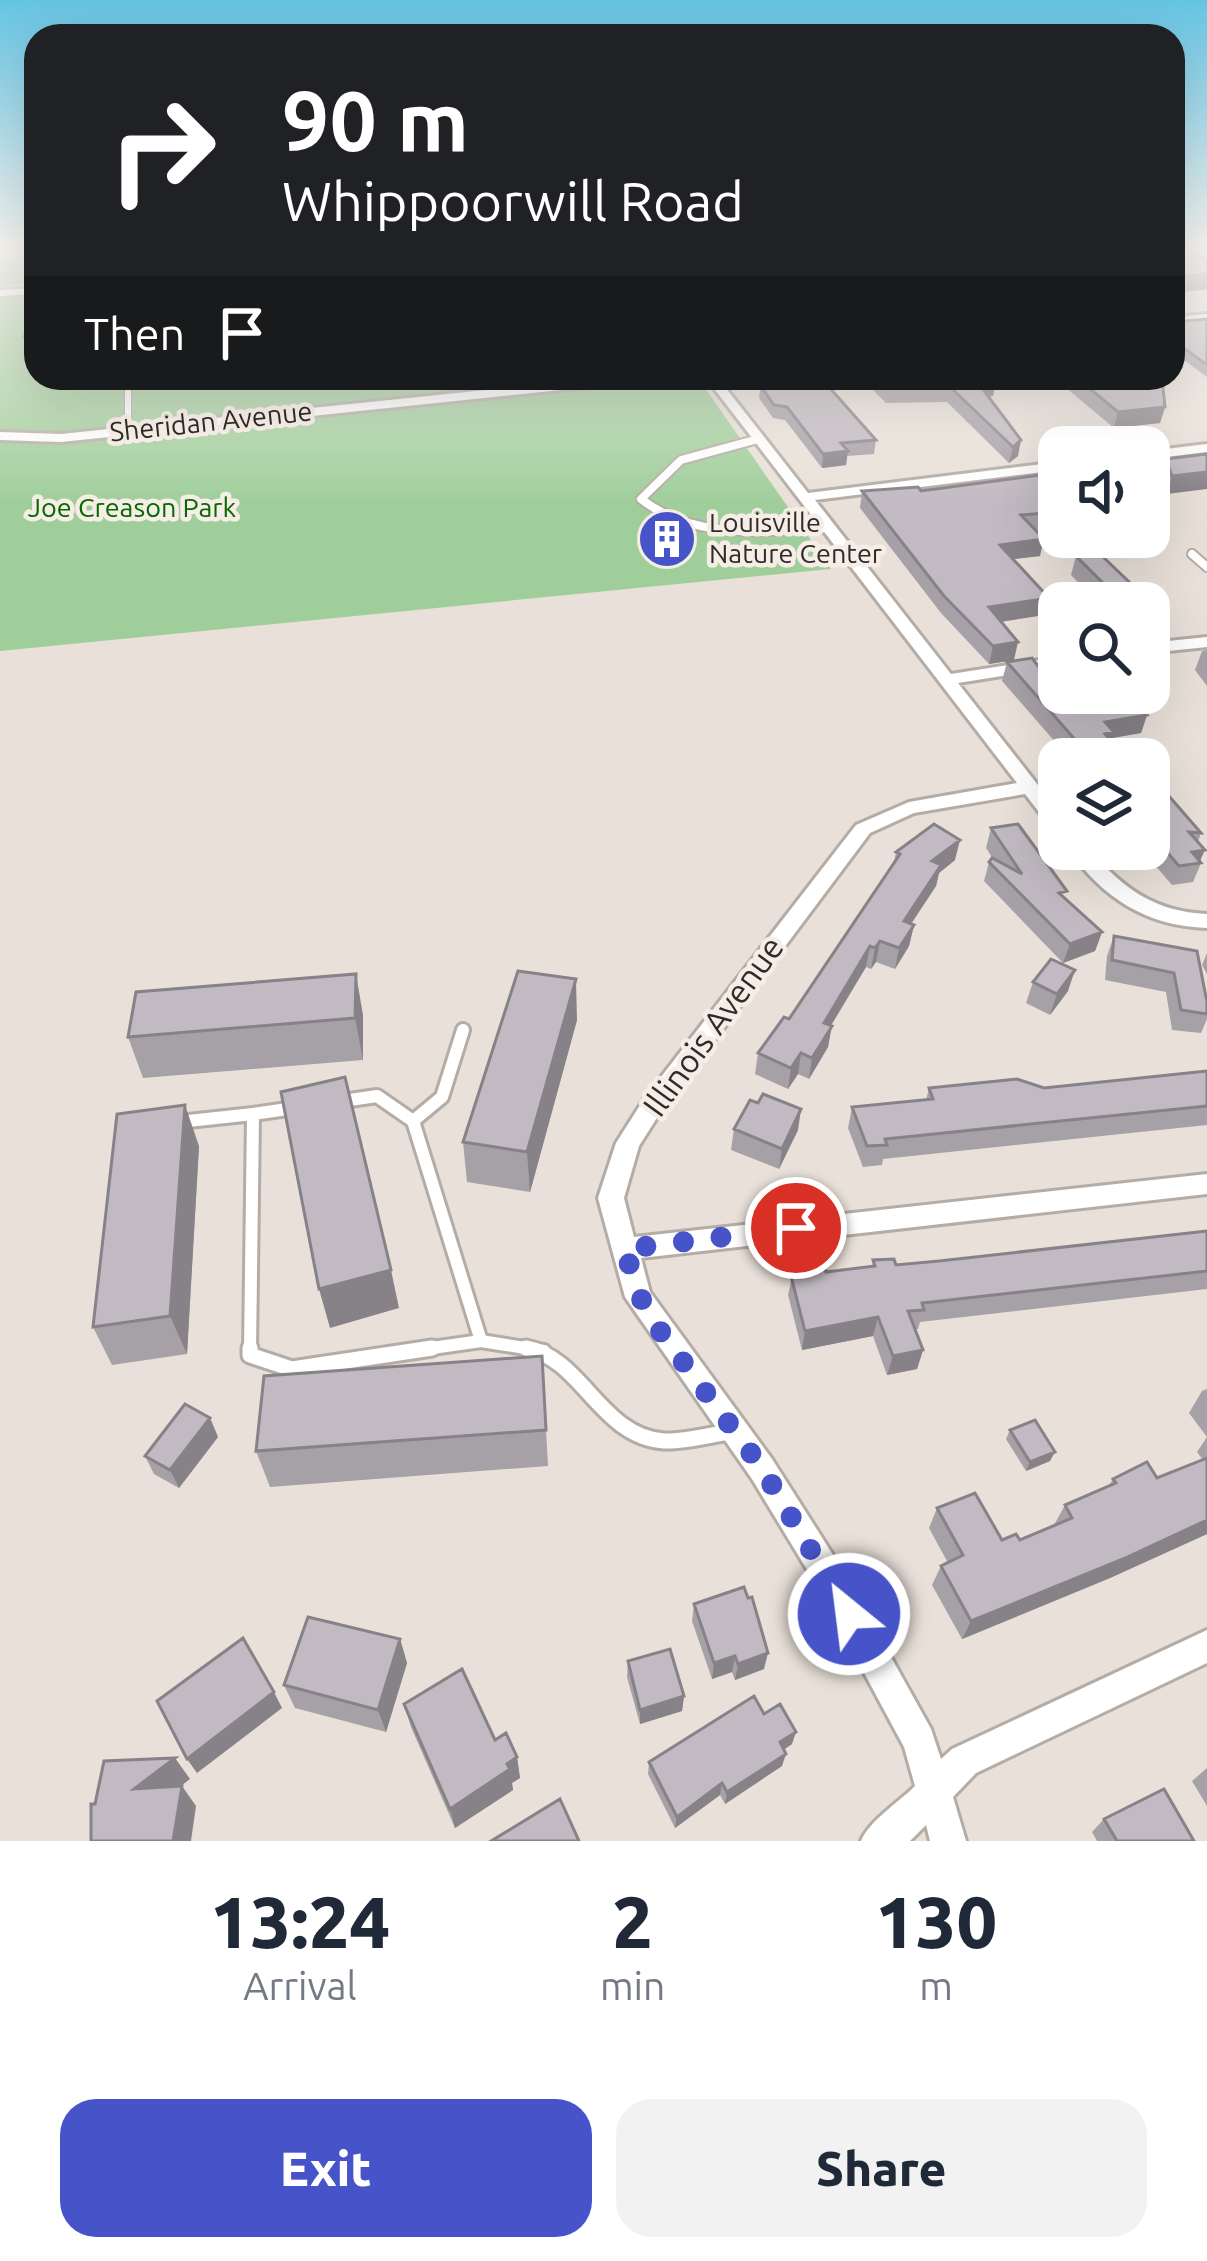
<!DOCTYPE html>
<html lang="en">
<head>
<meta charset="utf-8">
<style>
	body { margin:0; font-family:Ubuntu,sans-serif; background:#f2f2f3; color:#1f2937; height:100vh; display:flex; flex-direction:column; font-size:45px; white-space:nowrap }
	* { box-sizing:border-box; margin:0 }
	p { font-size:39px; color:#747a83 }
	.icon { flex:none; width:66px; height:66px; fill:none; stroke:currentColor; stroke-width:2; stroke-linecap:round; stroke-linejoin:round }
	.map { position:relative; height:1841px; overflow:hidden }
	.side { display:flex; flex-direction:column; background:#fff; flex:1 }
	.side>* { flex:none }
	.guide { position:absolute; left:24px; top:24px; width:1161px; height:366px; border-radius:36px; box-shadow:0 12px 48px #0002; background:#202124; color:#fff; overflow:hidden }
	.controls { position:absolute; left:1038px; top:426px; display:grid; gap:24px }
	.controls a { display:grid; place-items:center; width:132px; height:132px; border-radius:24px; background:#fff; box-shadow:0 12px 48px #0002; font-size:60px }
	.pin { position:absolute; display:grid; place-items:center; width:102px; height:102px; color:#fff; margin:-51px; border:6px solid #fff; border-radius:50%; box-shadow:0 3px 12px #0007 }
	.me { position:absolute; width:132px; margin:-66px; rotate:331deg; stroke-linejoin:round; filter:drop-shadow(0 0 9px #0008) }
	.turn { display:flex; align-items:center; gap:42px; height:252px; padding:0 60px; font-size:54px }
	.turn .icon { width:156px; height:156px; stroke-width:2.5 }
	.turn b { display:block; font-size:84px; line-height:102px }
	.then { display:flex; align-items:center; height:114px; padding:0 60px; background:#0003; gap:24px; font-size:45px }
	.eta { display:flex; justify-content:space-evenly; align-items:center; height:204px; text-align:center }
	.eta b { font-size:72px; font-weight:800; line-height:84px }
	.button { display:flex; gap:24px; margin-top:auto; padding:24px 60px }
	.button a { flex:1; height:138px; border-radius:36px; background:#4754c9; color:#fff; font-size:48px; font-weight:800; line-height:138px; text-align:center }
	.button a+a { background:#f2f2f3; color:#1f2937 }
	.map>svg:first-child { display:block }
</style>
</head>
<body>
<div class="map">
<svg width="1207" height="1841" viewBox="0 0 1207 1841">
	<rect width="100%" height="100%" fill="#e9e1d9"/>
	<path fill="#a0ce9b" d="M0 247H36V284L0 286Z
		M36 297V378H698L831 569 0 651V299Z"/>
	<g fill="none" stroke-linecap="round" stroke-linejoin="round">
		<defs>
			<path id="lane-far3" d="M128 378V431"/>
			<path id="lane-far2" d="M758 439 681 460 641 499C695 541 765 531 829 528
				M1192 554 1207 567"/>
			<path id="lane-far1" d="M336 1102 377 1096 413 1121 481 1341 544 1351
				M413 1121 442 1097 463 1030
				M179 1122 253 1114
				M250 1351 253 1114 294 1108
				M411 1351 481 1341"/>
			<path id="lane" d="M250 1348V1355L292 1369 432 1348
				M526 1348C582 1358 601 1437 664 1441 684 1442 709 1435 730 1432"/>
			<path id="street" d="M36 288V294L0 296V290Z
				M1207 314V320L1173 323V317Z
				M601 378H643L637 382 61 442 0 440V432L61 434Z
				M706 378H718L808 493 1059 462V470L815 500 951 674 1059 657V667L958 683 1059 812V831L1052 829 1025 794 914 813 870 833 660 1113 639 1146 624 1198 634 1237 1207 1174V1194L641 1258 650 1292 772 1459 842 1569 931 1729 941 1759 952 1749 1207 1630V1663L976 1773 953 1797 966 1841H930L926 1825 910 1841H861C870 1820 898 1803 915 1786L904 1747 820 1591 752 1479 625 1297 598 1198 616 1143 644 1099 856 825 909 802 1017 783Z
				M1207 444V452L1149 459V451Z
				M1207 637V647L1149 653V643Z
				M1068 849H1089C1122 888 1155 912 1207 914V928C1146 926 1103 898 1068 849Z"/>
		</defs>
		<use href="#lane-far3" stroke="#b4aca5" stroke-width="9"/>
		<use href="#lane-far2" stroke="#b4aca5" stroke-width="12"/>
		<use href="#lane-far1" stroke="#b4aca5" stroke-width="18"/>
		<use href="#lane" stroke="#b4aca5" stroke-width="21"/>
		<use href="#street" stroke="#b4aca5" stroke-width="6"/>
		<use href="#lane-far3" stroke="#fff" stroke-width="6"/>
		<use href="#lane-far2" stroke="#fff" stroke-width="8"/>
		<use href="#lane-far1" stroke="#fff" stroke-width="12"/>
		<use href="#lane" stroke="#fff" stroke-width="15"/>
		<use href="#street" fill="#fff" fill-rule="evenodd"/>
	</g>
	<path fill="#a6a0a7" d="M1173 247H1207V249L1191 251 1207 261V289L1184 292 1173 284Z
		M36 311V370H33L24 337Z
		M1207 319V377L1173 352V322Z
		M759 378H821L876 440 874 454 847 456 846 465 822 468 785 420 773 418 759 398 761 381Z
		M865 378H995L993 396 988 397 1018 456 1009 463 947 402 886 403 864 381Z
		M1060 378H1162L1165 407 1160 423 1114 428 1059 382Z
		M1207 454 1167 494 1160 476 1166 459Z
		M1059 484V513L1055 528 1036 530 1040 556 1014 559 1044 615 1001 622 1014 660 989 664 941 613 860 508 862 491Z
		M1076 556 1149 603H1098L1071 575Z
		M1207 650V686L1195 670 1202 651Z
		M1007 662 1059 668 1147 715 1141 733 1112 738 1111 752 1117 759H1070L1002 681Z
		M1149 780 1201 833 1198 842 1201 863 1193 882 1172 885 1141 849H1149Z
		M991 828 1102 932 1095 951 1063 963 984 881 989 862 993 859 986 848Z
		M896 852 955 860 939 873 936 886 911 924 914 925 909 946 895 969 876 962 871 969 866 967 831 1026 828 1047 809 1079 798 1074 788 1089 755 1074 758 1053 789 1019 894 862Z
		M1114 936 1197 951 1207 1002V1019L1201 1033 1172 1030 1166 992 1105 980 1107 956Z
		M1207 953V974L1202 965Z
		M1033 982 1068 991 1050 1015 1026 1003Z
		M363 1015V1060L143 1078 128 1037Z
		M577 1020 530 1192 467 1182 463 1142Z
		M1207 1071V1125L883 1159 882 1165 863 1167 848 1128 852 1107 926 1100 929 1088H1044Z
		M734 1129 798 1130 779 1169 731 1150Z
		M199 1146 187 1354 112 1365 93 1327Z
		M1207 1231V1289L920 1322 918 1329H915L923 1350 917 1369 887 1375 873 1336 802 1350 788 1295 794 1269 826 1272 872 1267 873 1260 896 1265 939 1261Z
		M542 1356 548 1466 270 1487 256 1451Z
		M1207 1389V1534L1110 1578 962 1639 932 1585 941 1566 948 1563 929 1528 937 1508 1002 1540H1020L1054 1525 1065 1505 1109 1486 1113 1479 1157 1478 1203 1460 1197 1452 1207 1437 1189 1413 1202 1391Z
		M210 1418 218 1437 179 1488 154 1474 145 1456Z
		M1010 1430 1050 1461 1026 1471 1006 1439Z
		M694 1604 764 1669 735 1680 732 1672 712 1679 692 1621Z
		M400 1639 407 1663 386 1732 295 1708 284 1685Z
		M628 1661 684 1696 682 1711 640 1724 627 1677Z
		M404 1704 495 1740 517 1757 520 1778 512 1783 513 1790 455 1828 411 1727Z
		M764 1714 792 1744 783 1750 782 1766 725 1804 720 1795 675 1828 648 1774 649 1762Z
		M1207 1768V1806L1192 1781Z
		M1104 1819 1194 1841H1097L1092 1832Z"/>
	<path fill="#878288" d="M1173 247H1207V249L1173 254Z
		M1207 274V289L1184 292 1188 276Z
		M996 381 993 396 975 398 978 383Z
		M1165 407 1160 423 1114 428 1118 412Z
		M1021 440 1018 456 1009 463 1013 447Z
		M848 451 846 465 822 468 823 454Z
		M1207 472V489L1167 494 1172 476Z
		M1059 494V510L1040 513 1044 496Z
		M1044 539 1040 556 997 561 1000 545Z
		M1049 598 1044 615 985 624 989 607Z
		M1018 642 1014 660 989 664 993 646Z
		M1147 715 1141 733 1112 738 1110 745 1114 744 1109 759H1101L1105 722Z
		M960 840 955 860 939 873 936 886 899 942 904 921 932 861Z
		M1205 850 1199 863 1192 852Z
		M914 925 909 946 895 969 899 948Z
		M1102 932 1095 951 1063 963 1070 944Z
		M880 941 876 962 871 969 875 948Z
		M870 946 866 967 820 1043 824 1023Z
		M1075 970 1068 991 1050 1015 1057 994Z
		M356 974 363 1015V1060L355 1018Z
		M576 979 577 1020 530 1192 527 1152Z
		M832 1026 828 1047 809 1079 812 1058Z
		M801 1053 798 1074 788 1089 791 1068Z
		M185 1105 199 1146 187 1354 170 1316Z
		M801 1109 798 1130 779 1169 782 1149Z
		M391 1270 399 1308 330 1328 319 1289Z
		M878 1317 873 1336 802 1350 805 1331Z
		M923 1350 917 1369 887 1375 893 1356Z
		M210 1418 218 1437 179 1488 170 1470Z
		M1055 1452 1050 1461 1026 1471 1030 1462Z
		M1207 1520V1534L1110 1578 962 1639 971 1621Z
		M400 1639 407 1663 386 1732 378 1710Z
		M768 1653 764 1669 735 1680 738 1664Z
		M735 1656 732 1672 712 1679 714 1663Z
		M274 1692 282 1708 197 1773 187 1759Z
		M684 1696 682 1711 640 1724V1710Z
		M796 1732 792 1744 776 1755 780 1742Z
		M786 1754 782 1766 725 1804 727 1792Z
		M517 1757 520 1778 512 1783 513 1790 455 1828 450 1809Z
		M175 1758 190 1779 151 1809 134 1789Z
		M722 1783 720 1795 675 1828 677 1817Z
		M182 1786 196 1806 191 1841H173Z"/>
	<path fill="#c1bac2" stroke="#878288" stroke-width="3" d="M1173 247H1184L1207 261V274L1188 276 1173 266Z
		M33 311H36V337H24Z
		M1207 319V365L1173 340V322Z
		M766 378H821L876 440 841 443 848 451 823 454 787 407 774 405 760 385 769 382Z
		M879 378H995L996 381 978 383 1021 440 1013 447 949 386 889 387Z
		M1077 378H1162L1165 407 1118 412Z
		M1207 454V472L1172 476 1166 459Z
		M1048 474 1059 484V494L1044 496 1059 512 1021 515 1044 539 1000 545 1049 598 989 607 1018 642 993 646 944 596 862 491 918 487 921 491Z
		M1099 553 1151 603H1123L1076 556Z
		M1032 658 1038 666 1055 664 1059 668V693H1128L1147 715 1105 722 1114 732 1105 734 1114 744 1105 746 1117 759H1092L1007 662Z
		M1149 780H1155L1201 833 1189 832 1205 850 1192 852 1201 863 1179 866 1149 831Z
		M934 824 960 840 932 861 941 865 904 921 914 925 899 948 880 941 875 948 870 946 824 1023 832 1026 812 1058 801 1053 791 1068 758 1053 784 1017 789 1019 900 854 896 852Z
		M1018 824 1067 891 1059 893 1102 932 1070 944 989 862 992 858 1022 874 991 828Z
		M1114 936 1197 951 1207 1002V1014L1181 1010 1174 973 1112 960Z
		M1051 959 1075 970 1057 994 1033 982Z
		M518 971 576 979 527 1152 463 1142Z
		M356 974 355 1018 128 1037 136 992Z
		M1207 1071V1106L885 1139 887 1145 867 1146 852 1107 933 1099 929 1088 1017 1079 1044 1088Z
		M345 1077 391 1270 319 1289 281 1092Z
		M763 1094 801 1109 782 1149 734 1129 750 1100 758 1103Z
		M185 1105 170 1316 93 1327 117 1114Z
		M1207 1231V1271L922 1303 924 1310 908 1311 923 1350 893 1356 878 1317 805 1331 791 1276 795 1275 794 1269 824 1265 826 1272 875 1266 873 1260 894 1259 896 1265 939 1261Z
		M542 1356 546 1430 256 1451 264 1376Z
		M185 1404 210 1418 170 1470 145 1456Z
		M1035 1420 1055 1452 1030 1462 1010 1430Z
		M1207 1458V1520L1123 1559 971 1621 941 1566 963 1555 937 1508 975 1493 1002 1540 1016 1534 1020 1540 1072 1518 1065 1505 1116 1483 1113 1479 1147 1462 1157 1478Z
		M744 1587 748 1598 752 1597 768 1653 738 1664 735 1656 714 1663 694 1604Z
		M308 1617 400 1639 378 1710 284 1685Z
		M243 1638 274 1692 187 1759 157 1701Z
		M670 1649 684 1696 640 1710 628 1661Z
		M462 1669 495 1740 506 1733 517 1757 507 1764 510 1769 450 1809 404 1704Z
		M754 1696 764 1714 780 1704 796 1732 780 1742 786 1754 727 1792 722 1783 677 1817 649 1762Z
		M175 1758 134 1789 182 1786 173 1841H91V1804H95L104 1761Z
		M1164 1789 1194 1841H1117L1104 1819Z
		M560 1799 579 1841H491Z"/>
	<linearGradient id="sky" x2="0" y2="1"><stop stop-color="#65c4e3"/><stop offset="0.49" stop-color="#f5f2ee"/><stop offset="1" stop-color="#f5f2ee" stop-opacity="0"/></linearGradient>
	<rect width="1207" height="504" fill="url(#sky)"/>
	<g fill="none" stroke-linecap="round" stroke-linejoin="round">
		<path stroke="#4754c9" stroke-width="21" stroke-dasharray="0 37.8" d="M796 1228 624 1249 646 1312 762 1468 849 1614"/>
	</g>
	<defs>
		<symbol id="building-disc" viewBox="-11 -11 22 22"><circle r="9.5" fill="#4754c9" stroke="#f6eee6"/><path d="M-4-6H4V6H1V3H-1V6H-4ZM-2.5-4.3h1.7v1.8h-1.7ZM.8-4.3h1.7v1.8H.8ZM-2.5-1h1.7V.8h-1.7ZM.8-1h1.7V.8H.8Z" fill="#fff"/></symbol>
	</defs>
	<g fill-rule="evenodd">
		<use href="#building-disc" x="634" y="506" width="66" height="66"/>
	</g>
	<g text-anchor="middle" stroke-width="9" stroke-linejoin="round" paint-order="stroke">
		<g font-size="27" fill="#2e2b28" stroke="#f6eee6">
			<text transform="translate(211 422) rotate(-6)" y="9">Sheridan Avenue</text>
		</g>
		<g font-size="27" fill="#036900" stroke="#f6eee6">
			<text x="132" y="517">Joe Creason Park</text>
		</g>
		<g font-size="27" fill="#2e2b28" stroke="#f6eee6" text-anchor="start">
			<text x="709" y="532">Louisville<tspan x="709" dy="31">Nature Center</tspan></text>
		</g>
		<g font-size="33" fill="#2e2b28" stroke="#f6eee6">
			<text transform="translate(713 1026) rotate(-54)" y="12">Illinois Avenue</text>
		</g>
	</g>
</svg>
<div class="controls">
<a><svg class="icon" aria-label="sound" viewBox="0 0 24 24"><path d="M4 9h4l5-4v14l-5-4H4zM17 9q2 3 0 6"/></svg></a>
<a><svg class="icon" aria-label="search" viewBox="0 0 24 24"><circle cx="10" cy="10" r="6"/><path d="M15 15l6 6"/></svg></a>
<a><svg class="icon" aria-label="layers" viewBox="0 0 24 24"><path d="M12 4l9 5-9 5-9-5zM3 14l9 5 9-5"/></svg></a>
</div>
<div class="pin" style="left:796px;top:1228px;background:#d93025"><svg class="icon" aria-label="arrive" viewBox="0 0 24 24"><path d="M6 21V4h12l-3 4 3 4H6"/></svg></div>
<svg class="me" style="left:849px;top:1614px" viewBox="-20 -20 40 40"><circle r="17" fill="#4754c9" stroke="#fff" stroke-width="3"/><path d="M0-11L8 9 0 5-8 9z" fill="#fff"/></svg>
<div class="guide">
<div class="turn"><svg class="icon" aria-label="right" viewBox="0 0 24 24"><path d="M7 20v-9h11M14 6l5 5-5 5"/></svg><div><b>90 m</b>Whippoorwill Road</div></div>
<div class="then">Then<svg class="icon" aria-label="arrive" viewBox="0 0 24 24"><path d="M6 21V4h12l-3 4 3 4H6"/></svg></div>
</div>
</div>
<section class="side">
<div class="eta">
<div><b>13:24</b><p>Arrival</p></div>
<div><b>2</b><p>min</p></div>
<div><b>130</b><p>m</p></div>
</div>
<div class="button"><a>Exit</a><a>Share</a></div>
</section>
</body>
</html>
